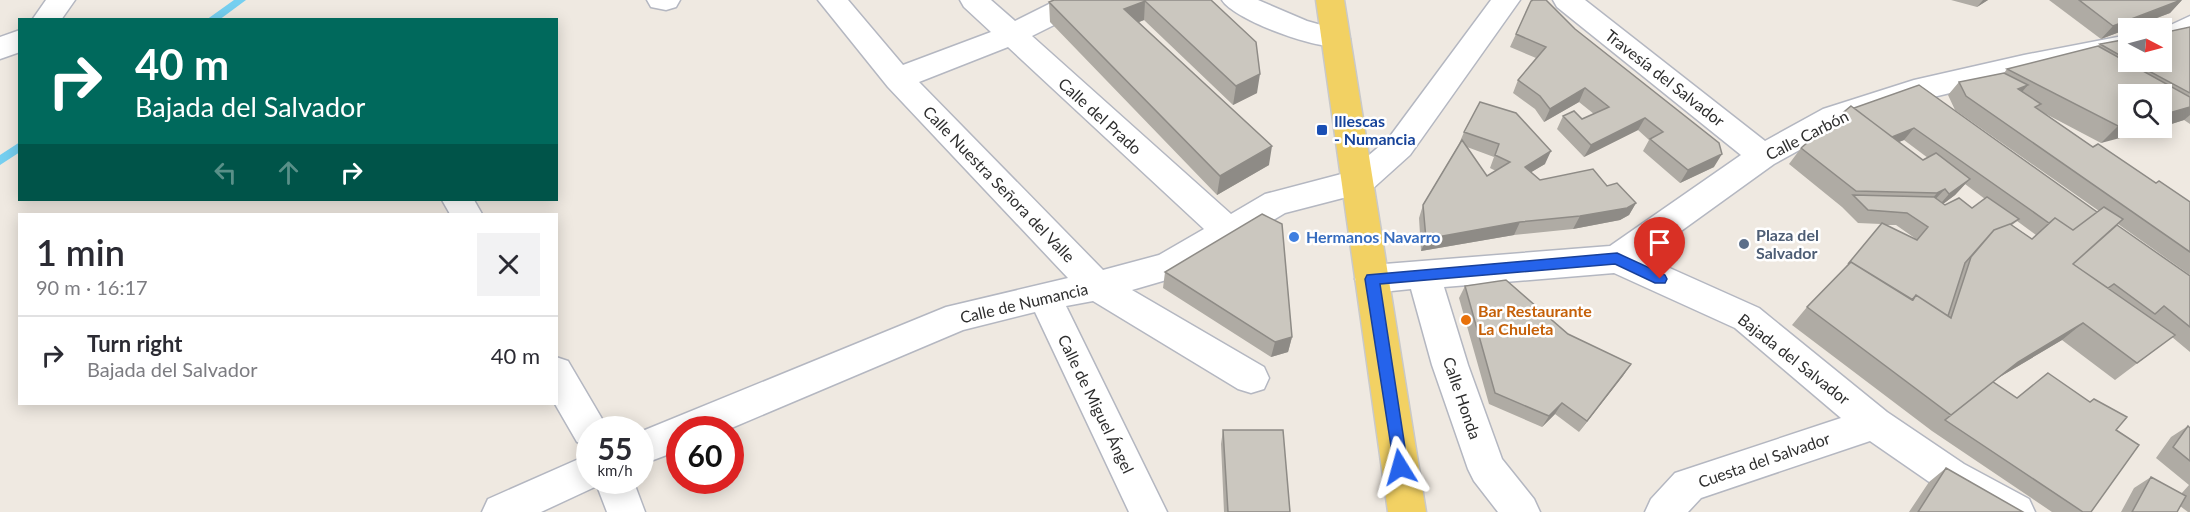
<!DOCTYPE html>
<html lang="en">
<head>
<meta charset="utf-8">
<style>
	body { margin:0; font-family:Lato,sans-serif; background:#f2f2f3; color:#2b2b33; height:100vh; display:flex; flex-direction:column; font-size:22px; white-space:nowrap }
	* { box-sizing:border-box; margin:0 }
	p { font-size:20px; color:#7c7c81 }
	.icon { flex:none; width:33px; height:33px; fill:none; stroke:currentColor; stroke-width:2; stroke-linecap:round; stroke-linejoin:round }
	.map { position:relative; flex:1; overflow:hidden }
	.details { position:absolute; left:18px; top:213px; width:540px; height:192px; display:flex; flex-direction:column; background:#fff; border-radius:0px; box-shadow:0 3px 15px #0003 }
	.details>* { flex:none }
	.guide { position:absolute; left:18px; top:18px; width:540px; height:183px; border-radius:0px; box-shadow:0 3px 15px #0003; background:#00695c; color:#fff; overflow:hidden }
	.needle { width:39px; rotate:96deg }
	.tools { position:absolute; left:2118px; top:18px; display:grid; gap:12px }
	.tools a { display:grid; place-items:center; width:54px; height:54px; border-radius:0px; background:#fff; box-shadow:0 3px 15px #0003; font-size:30px }
	.speed { position:absolute; left:576px; top:416px; display:flex; gap:12px; font-size:30px; font-weight:700; text-align:center }
	.speed>* { display:grid; place-content:center; width:78px; height:78px; border-radius:50%; background:#fff; box-shadow:0 3px 15px #0003; line-height:1 }
	.speed small { font-size:15px; font-weight:400 }
	.speed .limit { border:9px solid #d22; background:#fff; color:#111 }
	.pin { position:absolute; display:grid; place-items:center; width:51px; height:51px; color:#fff; margin:-62px -26px; border-radius:50% 50% 50% 0; rotate:-45deg; box-shadow:0 0 6px #0007 }
	.pin .icon { rotate:45deg }
	.me { position:absolute; width:66px; margin:-33px; rotate:352deg; stroke-linejoin:round; filter:drop-shadow(0 0 4px #0008) }
	.turn { display:flex; align-items:center; gap:21px; height:126px; padding:0 18px; font-size:27px }
	.turn .icon { width:78px; height:78px; stroke-width:2.5 }
	.turn b { display:block; font-size:42px; line-height:51px }
	.lanes { display:flex; align-items:center; height:57px; padding:0 18px; background:#0003; justify-content:center; gap:30px; direction:ltr }
	.lanes .off { opacity:.35 }
	.round { display:grid; place-items:center; flex:none; width:63px; height:63px; border-radius:0px; background:#f2f2f3 }
	.headline { display:flex; align-items:center; justify-content:space-between; height:102px; padding:0 18px }
	h1 { font-size:36px; font-weight:600; line-height:45px }
	ul { padding:0; list-style:none }
	li { display:flex; align-items:center; gap:18px; height:78px; padding:0 18px; border-top:2px solid #e1e1e2 }
	li div { flex:1 }
	li b { display:block; font-size:22px }
	li em { font-style:normal }
	.map>svg:first-child { display:block }
</style>
</head>
<body>
<div class="map">
<svg width="2190" height="512" viewBox="0 0 2190 512">
	<rect width="100%" height="100%" fill="#efe9e1"/>
	<g fill="none" stroke-linecap="round" stroke-linejoin="round">
		<path fill="#75cff0" fill-rule="evenodd" d="M234 0H246L219 20H206Z
			M20 142V152L0 165V155Z"/>
		<defs>
			<path id="minor" d="M46 0H75L61 20H32Z
				M647 0H680L676 7 666 10 651 7Z
				M818 0H848L903 65 991 32 964 7 960 0H991L1015 21 1057 0H1094L1090 7 1032 36 1231 214 1265 194 1349 172 1388 139 1491 0H1520L1410 155 1370 191 1285 213 1180 276 1132 290 1264 367 1269 378 1264 389 1251 393 1238 389 1093 301 1066 306 1167 512H1129L1035 312 963 330 729 429H680V450L640 465V432L946 307 1068 278 888 87ZM1008 47 1204 229 1159 255 1103 270 919 82Z
				M1222 0H1258L1307 21 1346 32 1350 39 1346 46C1323 53 1234 20 1222 0Z
				M1553 0H1585L1765 141 1823 109 1914 80 2024 55 2128 35V55L2024 75 1917 101 1845 125 1774 164 1645 257 1759 308 1887 412 1964 464 2029 499 2035 512H1980L1938 488 1870 441 1701 498 1688 512H1645L1651 499 1675 473 1841 418 1735 328 1614 273 1444 287 1468 365 1502 459 1534 499 1540 512H1498L1474 481 1468 469 1432 365 1411 289 1372 293 1360 289 1355 279 1360 269 1372 265 1610 246 1741 155 1557 7Z
				M2190 16V40L2185 44 2162 49V29Z
				M20 30V52L0 59V37Z
				M442 200H474L482 214H450Z
				M556 357 568 361 608 429H590V446L577 442 555 404Z
				M590 454V480H633L645 512H607L597 486 541 512H482L488 499Z"/>
			<path id="major" d="M1316 0H1344L1426 512H1388Z"/>
		</defs>
		<use href="#minor" stroke="#b4b7c1" stroke-width="3"/>
		<use href="#major" stroke="#c9c9c9" stroke-width="3"/>
		<use href="#minor" fill="#fff" fill-rule="evenodd"/>
		<use href="#major" fill="#f2d163" fill-rule="evenodd"/>
	</g>
	<path fill="#afaba4" fill-rule="evenodd" d="M1211 0 1257 93 1233 105 1144 20 1139 22 1269 165 1217 195 1050 22 1049 2Z
		M1951 0H1988L1977 7Z
		M2049 0H2182L2170 13 2101 39Z
		M1531 1 1714 167 1680 183 1643 151 1649 140 1638 130 1584 157 1557 129 1563 116 1582 119 1594 114 1579 102 1544 122 1535 109 1513 93 1518 80 1536 58 1510 47Z
		M2190 27V124L2184 120 2162 127V94L2128 128 2101 143 2044 113 2093 147 2190 202V275L2118 224 2103 237 2190 276V352L2172 337 2115 380 2062 340 1998 378 1993 382 2017 398 2089 402 2094 399 2116 430 2091 512H2052L1932 431 1792 325 1807 307 1844 269 1881 224 1858 223 1842 207 1789 164 1801 148 1854 108 1919 85 2097 212 2099 211 1955 110 1948 95 1959 82 2004 73 2007 69 2098 46 2100 44 2128 39V62H2162ZM1904 140 1928 158 1923 160 1899 142ZM1965 184 1985 199 1972 208 1945 205 1943 204 1955 195ZM2017 221 2036 235 2032 239 2012 225ZM1885 225H1896L1916 239Z
		M1480 102 1545 164 1531 172 1540 180 1607 186 1636 203 1629 215 1620 220 1573 229 1514 235 1421 251 1419 218 1423 205 1459 144 1464 132ZM1467 147 1494 157 1490 168 1496 171 1487 176Z
		M1165 272 1292 337 1288 352 1271 357 1163 288Z
		M1465 286 1568 334 1631 364 1579 432 1555 414 1542 427 1489 404 1459 298Z
		M2188 426 2190 428V512H2188L2180 506 2177 512H2121L2134 488 2151 477 2181 494 2189 485 2156 458 2171 437Z
		M1223 430 1290 512H1224L1221 444Z
		M1946 468 2023 512H1909L1929 482Z"/>
	<path fill="#8e8b86" d="M1983 0H1988L1977 7Z
		M2182 0 2170 13 2101 39 2113 26Z
		M1145 1 1144 20 1124 28V9Z
		M1260 74 1257 93 1233 105 1236 86Z
		M2028 85 2016 99 2018 89Z
		M1585 88 1579 102 1544 122 1550 109Z
		M2190 107V115L2184 120 2162 127V115Z
		M1645 118 1638 130 1584 157 1591 145Z
		M2128 123V128H2158L2101 143 2118 126Z
		M1914 128 1904 140 1876 151 1887 139Z
		M1272 146 1269 165 1217 195 1220 176Z
		M1551 151 1545 164 1520 179 1525 167Z
		M1722 154 1714 167 1680 183 1688 170Z
		M1970 179 1955 195 1935 210 1949 194Z
		M1945 189 1930 205 1923 209 1937 193Z
		M1636 203 1629 215 1620 220 1573 229 1580 216Z
		M1520 222 1514 235 1421 251 1426 239Z
		M2083 323 2062 340 1998 378 1945 421 2018 362Z
		M1292 337 1288 352 1271 357 1275 342Z
		M1631 364 1623 376 1579 432 1587 421Z
		M1562 403 1555 414 1542 427 1549 416Z"/>
	<path fill="#cbc7bf" stroke="#8e8b86" stroke-width="1.5" d="M1054 0H1211L1256 42 1260 74 1236 86 1145 1 1124 9 1272 146 1220 176 1049 2Z
		M1533 0H1546L1575 29 1719 143 1722 154 1688 170 1650 139 1663 132 1645 118 1591 145 1563 116 1574 111 1582 119 1609 107 1585 88 1550 109 1540 96 1518 80 1546 47 1516 34 1531 1Z
		M2079 0H2181L2113 26Z
		M2190 27V93L2132 62H2162V33Z
		M2128 39V60L2100 44Z
		M2098 46 2190 97V107L2162 115V94H2128V123L2118 126 2007 69Z
		M2004 73 2028 85 2018 89 2041 104 2035 107 2093 147 2098 144 2156 183 2159 181 2190 202V252L1966 96 1959 82Z
		M1919 85 2097 212 2073 230 2055 218 2049 223 1914 128 1892 137 1854 108Z
		M1480 102 1516 113 1551 151 1525 167 1540 180 1593 169 1607 186 1617 183 1636 203 1627 208 1580 216 1520 222 1426 239 1423 205 1462 140 1487 176 1510 162 1495 155 1499 144 1464 132Z
		M1851 106 1923 160 1936 153 1970 179 1949 194 1945 189 1937 193 1856 191 1801 148Z
		M1853 195 1934 197 1945 205 1959 198 1972 208 1987 197 2019 219 2011 224H2010L1994 230 1965 263 1948 316 1916 295 1912 300 1851 262 1848 264 1882 223 1917 240 1928 227 1907 213 1868 210Z
		M2104 207 2123 219 2073 264 2175 335 2137 363 2083 323 2018 362 1951 415 1807 307 1851 262 1913 300 1916 295 1951 318 1971 257 1994 230 2010 224 2032 239 2055 218 2073 230Z
		M1262 214 1282 224 1292 337 1275 342 1165 272Z
		M2117 225 2190 276V327L2164 306 2155 314 2114 284 2108 288 2073 264Z
		M1506 280 1568 334 1631 364 1587 421 1562 403 1549 416 1495 393 1465 286Z
		M2048 373 2090 402 2094 399 2127 417 2116 430 2139 445 2091 512H2083L1945 420 1993 382 2017 398Z
		M2188 426 2190 428V461L2173 447Z
		M1223 430H1283L1290 512H1228Z
		M1946 468 2023 512H1918Z
		M2151 477 2186 496 2177 512H2132Z"/>
	<path fill="#2563eb" stroke="#184099" stroke-width="1.5" d="M1617 253 1665 275 1667 279 1665 283H1655L1615 264 1380 284 1408 467 1406 472 1400 474 1395 472 1365 279 1367 275Z"/>
	<rect fill="#1a4fb4" stroke="#fff" stroke-width="2" x="1316" y="124" width="12" height="12" rx="3"/>
	<circle fill="#3f7fe0" stroke="#fff" stroke-width="2" cx="1294" cy="237" r="6"/>
	<circle fill="#5c6f8a" stroke="#fff" stroke-width="2" cx="1744" cy="244" r="6"/>
	<circle fill="#e8710a" stroke="#fff" stroke-width="2" cx="1466" cy="320" r="6"/>
	<g text-anchor="middle" stroke-width="5" stroke-linejoin="round" paint-order="stroke">
		<g font-size="16" fill="#2e2e2e" stroke="#fff">
			<text transform="translate(1665 78) rotate(38)" y="6">Travesía del Salvador</text>
			<text transform="translate(1100 116) rotate(42)" y="6">Calle del Prado</text>
			<text transform="translate(1807 135) rotate(-27)" y="6">Calle Carbón</text>
			<text transform="translate(999 184) rotate(46)" y="6">Calle Nuestra Señora del Valle</text>
			<text transform="translate(1024 303) rotate(-13)" y="6">Calle de Numancia</text>
			<text transform="translate(1794 359) rotate(38)" y="6">Bajada del Salvador</text>
			<text transform="translate(1462 398) rotate(71)" y="6">Calle Honda</text>
			<text transform="translate(1096 404) rotate(64)" y="6">Calle de Miguel Ángel</text>
			<text transform="translate(1764 460) rotate(-19)" y="6">Cuesta del Salvador</text>
		</g>
		<g font-size="16" font-weight="bold" fill="#164399" stroke="#fff" text-anchor="start">
			<text x="1334" y="127">Illescas<tspan x="1334" dy="18">- Numancia</tspan></text>
		</g>
		<g font-size="16" font-weight="bold" fill="#4e5e75" stroke="#fff" text-anchor="start">
			<text x="1756" y="241">Plaza del<tspan x="1756" dy="18">Salvador</tspan></text>
		</g>
		<g font-size="16" font-weight="bold" fill="#366cbe" stroke="#fff" text-anchor="start">
			<text x="1306" y="243">Hermanos Navarro</text>
		</g>
		<g font-size="16" font-weight="bold" fill="#c56008" stroke="#fff" text-anchor="start">
			<text x="1478" y="317">Bar Restaurante<tspan x="1478" dy="18">La Chuleta</tspan></text>
		</g>
	</g>
</svg>
<div class="tools">
<a><svg class="needle" viewBox="-14 -14 28 28"><path d="M0-13l5 13h-10z" fill="#e53935"/><path d="M0 13l5-13h-10z" fill="#7c7c81"/></svg></a>
<a><svg class="icon" aria-label="search" viewBox="0 0 24 24"><circle cx="10" cy="10" r="6"/><path d="M15 15l6 6"/></svg></a>
</div>
<div class="speed"><div>55<small>km/h</small></div><div class="limit">60</div></div>
<div class="pin" style="left:1660px;top:279px;background:#d93025"><svg class="icon" aria-label="arrive" viewBox="0 0 24 24"><path d="M6 21V4h12l-3 4 3 4H6"/></svg></div>
<svg class="me" style="left:1400px;top:467px" viewBox="-20 -20 40 40"><path d="M0-17L14 15 0 8-14 15z" fill="#2563eb" stroke="#fff" stroke-width="4"/></svg>
<div class="guide">
<div class="turn"><svg class="icon" aria-label="right" viewBox="0 0 24 24"><path d="M7 20v-9h11M14 6l5 5-5 5"/></svg><div><b>40 m</b>Bajada del Salvador</div></div>
<div class="lanes"><svg class="icon off" aria-label="left" viewBox="0 0 24 24"><path d="M17 20v-9H6M10 6l-5 5 5 5"/></svg><svg class="icon off" aria-label="ahead" viewBox="0 0 24 24"><path d="M12 20V5M6 11l6-6 6 6"/></svg><svg class="icon" aria-label="right" viewBox="0 0 24 24"><path d="M7 20v-9h11M14 6l5 5-5 5"/></svg></div>
</div>
<section class="details">
<div class="headline"><div><h1>1 min</h1><p>90 m · 16:17</p></div><a class="round"><svg class="icon" aria-label="close" viewBox="0 0 24 24"><path d="M6 6l12 12M18 6L6 18"/></svg></a></div>
<ul>
<li><svg class="icon" aria-label="right" viewBox="0 0 24 24"><path d="M7 20v-9h11M14 6l5 5-5 5"/></svg><div><b>Turn right</b><p>Bajada del Salvador</p></div><em>40 m</em></li>
</ul>
</section>
</div>
</body>
</html>
